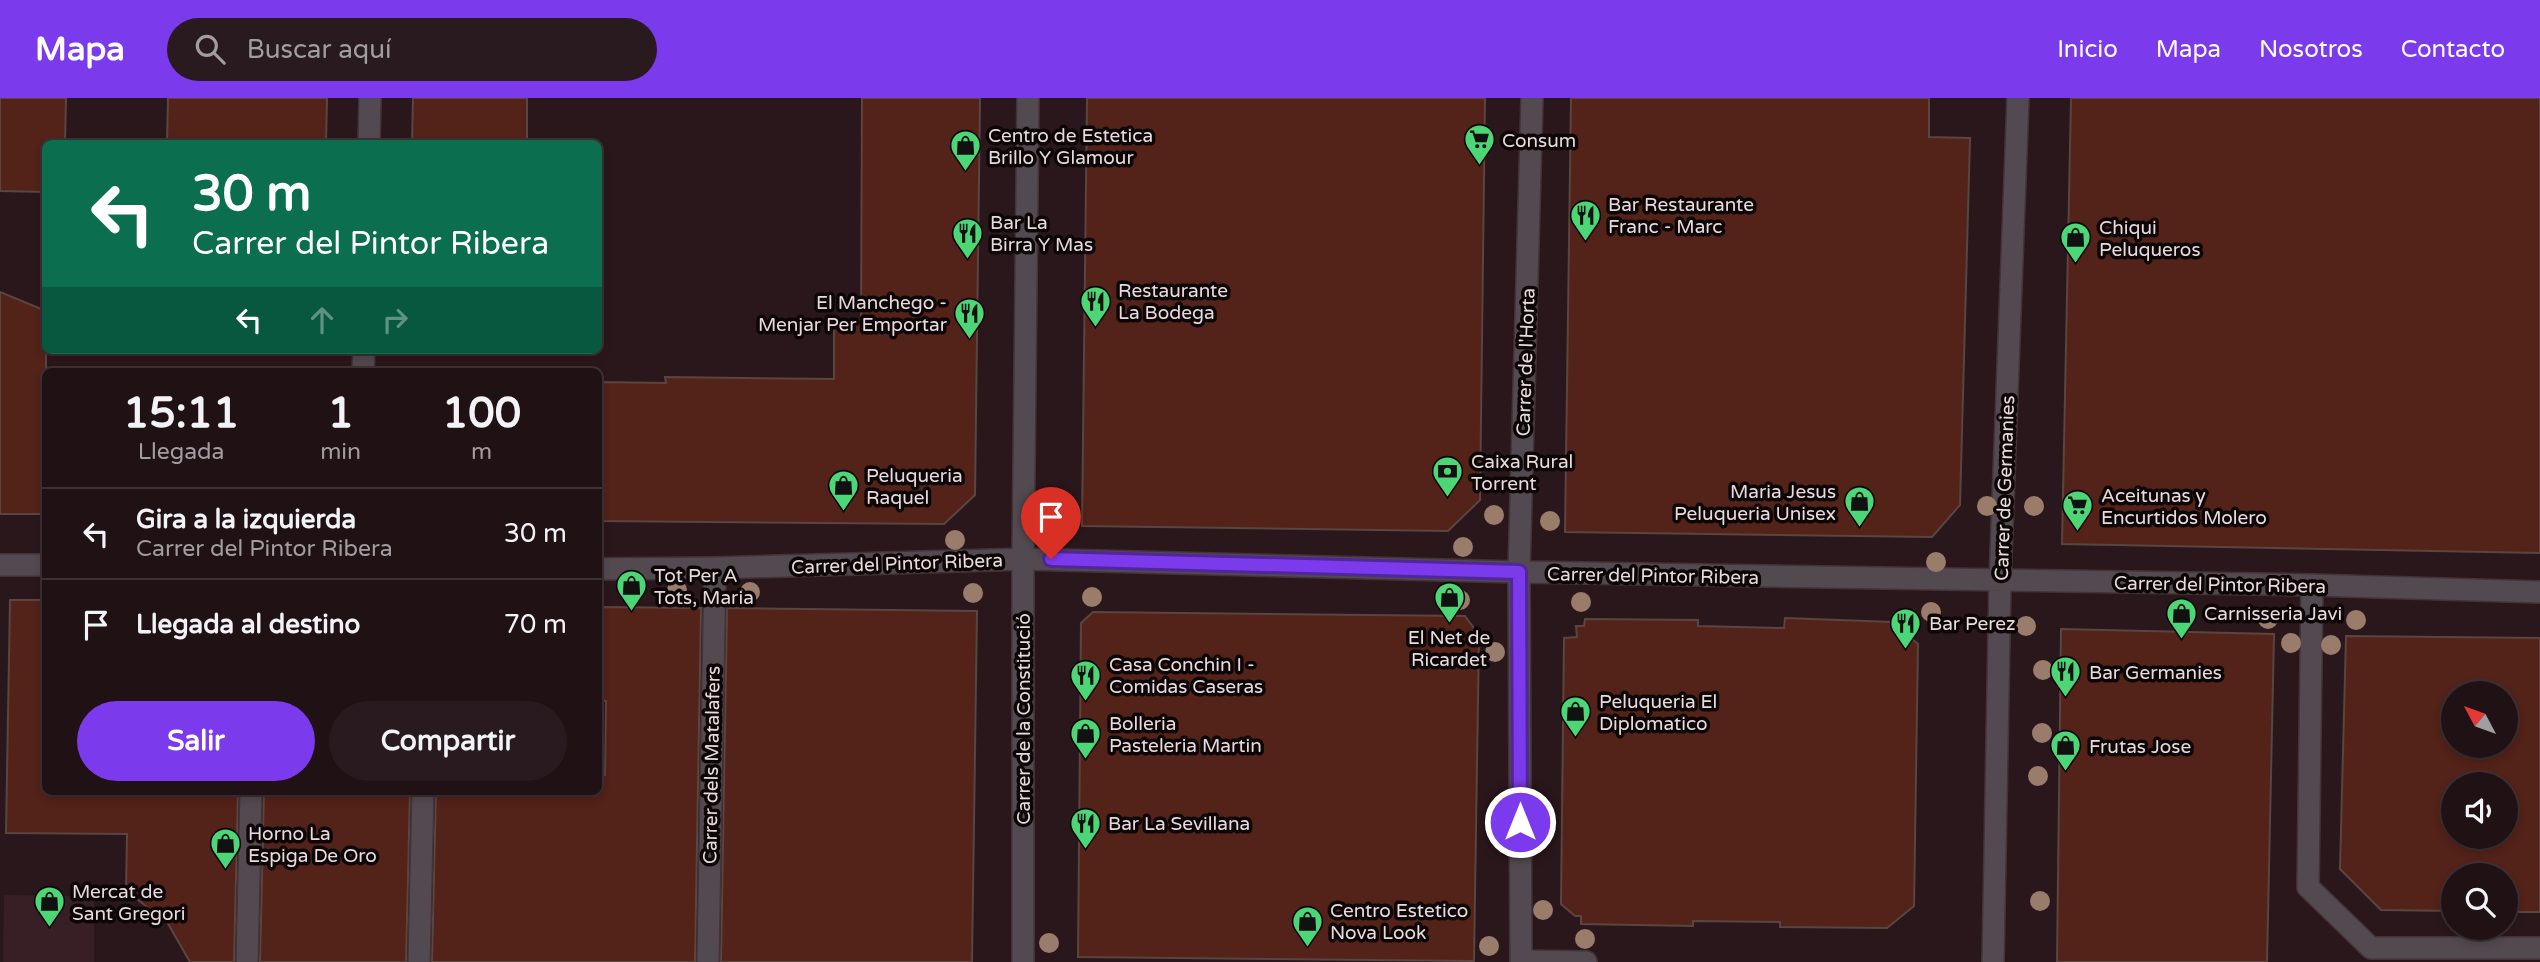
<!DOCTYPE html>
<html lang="es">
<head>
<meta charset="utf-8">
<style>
	body { margin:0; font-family:"Varela Round",sans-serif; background:#281a1e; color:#f1f3f6; height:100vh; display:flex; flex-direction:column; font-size:26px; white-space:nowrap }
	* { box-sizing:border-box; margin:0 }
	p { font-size:23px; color:#a29da0 }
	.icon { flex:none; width:38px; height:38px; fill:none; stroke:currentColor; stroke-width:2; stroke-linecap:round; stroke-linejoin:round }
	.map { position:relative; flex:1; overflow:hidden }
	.side { position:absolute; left:42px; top:270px; width:560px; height:427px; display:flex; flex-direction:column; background:#201115; border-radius:10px; box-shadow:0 4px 10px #0003,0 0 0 2px #3d3134 }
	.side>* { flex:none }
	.top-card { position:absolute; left:42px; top:42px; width:560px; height:214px; border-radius:10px; box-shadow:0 4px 10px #0003,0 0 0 2px #3d3134; background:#0b6e4f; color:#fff; overflow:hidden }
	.needle { width:46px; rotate:311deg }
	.controls { position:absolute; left:2441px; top:583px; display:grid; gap:14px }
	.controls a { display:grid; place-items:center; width:77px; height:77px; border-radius:50%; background:#201115; box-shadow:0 4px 10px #0003,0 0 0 2px #3d3134; font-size:35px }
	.pin { position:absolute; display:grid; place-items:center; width:60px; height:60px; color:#fff; margin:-72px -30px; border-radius:50% 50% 50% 0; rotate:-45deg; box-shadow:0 0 7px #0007 }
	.pin .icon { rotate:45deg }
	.me { position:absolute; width:77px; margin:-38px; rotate:0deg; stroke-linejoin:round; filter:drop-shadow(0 0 5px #0008) }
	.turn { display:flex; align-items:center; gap:24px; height:147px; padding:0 35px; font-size:32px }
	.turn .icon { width:91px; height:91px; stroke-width:2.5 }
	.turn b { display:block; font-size:49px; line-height:60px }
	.lanes { display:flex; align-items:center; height:66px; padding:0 35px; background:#0003; justify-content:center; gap:35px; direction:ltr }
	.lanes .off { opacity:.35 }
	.eta { display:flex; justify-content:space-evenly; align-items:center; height:119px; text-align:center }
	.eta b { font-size:42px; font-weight:700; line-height:49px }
	.button { display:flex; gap:14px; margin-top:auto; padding:14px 35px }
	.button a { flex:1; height:80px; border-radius:42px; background:#7c3aed; color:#fff; font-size:28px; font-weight:700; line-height:80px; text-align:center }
	.button a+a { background:#281a1e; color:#f1f3f6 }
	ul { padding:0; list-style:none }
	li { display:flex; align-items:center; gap:21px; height:91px; padding:0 35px; border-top:2px solid #3d3134 }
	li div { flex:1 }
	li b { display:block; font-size:26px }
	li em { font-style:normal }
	header { display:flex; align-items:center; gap:42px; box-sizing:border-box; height:98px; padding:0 35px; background:#7c3aed; color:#fff }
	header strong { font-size:33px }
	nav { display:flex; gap:38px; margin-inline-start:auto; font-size:24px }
	.search { width:490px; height:63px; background:#281a1e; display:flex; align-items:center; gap:18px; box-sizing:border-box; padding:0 24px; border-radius:38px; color:#a29da0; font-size:26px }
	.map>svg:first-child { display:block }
</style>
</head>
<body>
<header>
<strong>Mapa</strong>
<div class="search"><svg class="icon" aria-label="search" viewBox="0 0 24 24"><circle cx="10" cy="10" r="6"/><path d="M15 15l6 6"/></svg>Buscar aquí</div>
<nav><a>Inicio</a><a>Mapa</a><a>Nosotros</a><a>Contacto</a></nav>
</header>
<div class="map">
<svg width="2540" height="864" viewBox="0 0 2540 864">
	<rect width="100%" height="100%" fill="#2a171c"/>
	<path fill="#381e25" d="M4 797 94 798V864H3Z"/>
	<path fill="#532219" stroke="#5b4540" stroke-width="2" fill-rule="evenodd" d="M0 0H66L65 46H46V94L0 93Z
		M168 0H327L326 46H167Z
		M413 0H527V46H412Z
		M862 0H980L975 397 944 426 598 423V284L666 285 665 279 834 281V222H861Z
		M1087 0H1485L1480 402 1448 433 1082 428Z
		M1571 0H1929V39L1970 40 1960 407 1932 439 1565 434Z
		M2071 0H2540V455L2062 446Z
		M0 194 46 213V416H0Z
		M10 502H46V693H238L234 864H190L167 824 126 793 127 736 6 735Z
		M598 509 701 510 695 864H432L436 693H598V677H605L606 603H598Z
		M727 510 977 513 972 864H721Z
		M1093 514 1465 518 1479 537 1474 863 1078 859 1081 525Z
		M1785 520 1892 524 1918 546 1914 808 1887 830 1780 829V824L1693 823V828L1581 826V818H1575L1561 806 1564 540 1577 539 1576 528H1584L1585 521 1698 522V528L1784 530Z
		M2061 531 2274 536 2267 864H2057Z
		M2346 538 2540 540V814H2506V777H2454V813L2381 812 2340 771ZM2454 595H2506V648H2454ZM2454 686H2506V738H2454Z
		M264 693H410L406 864H260Z"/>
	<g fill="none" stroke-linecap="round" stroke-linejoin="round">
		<defs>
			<path id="street" d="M369 46 370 0
				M363 273 364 252
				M0 467H46
				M598 471 715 470 1023 461 1519 474 2312 487 2540 494
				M2312 487 2308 789 2371 850H2540
				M1521 863 1586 864
				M247 864 251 693
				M419 864 423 693
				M708 864 715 470
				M1023 864V461L1028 0
				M1521 864 1519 474 1532 0
				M1993 864 2000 483 2018 0"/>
		</defs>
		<use href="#street" stroke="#443237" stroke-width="24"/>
		<use href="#street" stroke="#524a50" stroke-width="21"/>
	</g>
	<g fill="#9a7c6b">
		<circle cx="1987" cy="408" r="10"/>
		<circle cx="2034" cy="408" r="10"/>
		<circle cx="1494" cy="417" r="10"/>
		<circle cx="1058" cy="419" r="10"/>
		<circle cx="1550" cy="423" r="10"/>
		<circle cx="955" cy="442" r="10"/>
		<circle cx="1463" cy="449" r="10"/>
		<circle cx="1936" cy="464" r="10"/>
		<circle cx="677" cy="492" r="10"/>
		<circle cx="750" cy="494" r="10"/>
		<circle cx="973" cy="495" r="10"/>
		<circle cx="1092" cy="499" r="10"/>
		<circle cx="1460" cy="502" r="10"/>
		<circle cx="1581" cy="504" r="10"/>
		<circle cx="1931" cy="514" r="10"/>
		<circle cx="2268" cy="521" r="10"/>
		<circle cx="2356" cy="522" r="10"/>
		<circle cx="2026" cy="528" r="10"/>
		<circle cx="2291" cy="545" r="10"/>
		<circle cx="2331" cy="547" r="10"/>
		<circle cx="1495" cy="554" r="10"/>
		<circle cx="2043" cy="572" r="10"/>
		<circle cx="2042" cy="635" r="10"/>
		<circle cx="2038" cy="678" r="10"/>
		<circle cx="2040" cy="803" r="10"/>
		<circle cx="1543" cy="812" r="10"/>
		<circle cx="1585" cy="841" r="10"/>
		<circle cx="1049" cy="845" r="10"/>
		<circle cx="1489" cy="848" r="10"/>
	</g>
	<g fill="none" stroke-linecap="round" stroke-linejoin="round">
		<defs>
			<path id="route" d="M1051 461 1519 474 1520 724"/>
		</defs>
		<use href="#route" stroke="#51269a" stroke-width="18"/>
		<use href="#route" stroke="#7c3aed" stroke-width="12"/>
	</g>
	<defs>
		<symbol id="supermarket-pin" viewBox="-11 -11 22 30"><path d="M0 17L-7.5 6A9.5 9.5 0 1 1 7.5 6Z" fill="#4cd676" stroke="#0d0607"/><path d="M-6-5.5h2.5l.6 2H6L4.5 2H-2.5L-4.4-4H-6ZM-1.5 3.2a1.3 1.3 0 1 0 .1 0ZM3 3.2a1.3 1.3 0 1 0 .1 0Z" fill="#111"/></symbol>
		<symbol id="shop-pin" viewBox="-11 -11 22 30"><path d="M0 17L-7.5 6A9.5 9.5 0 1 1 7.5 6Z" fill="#4cd676" stroke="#0d0607"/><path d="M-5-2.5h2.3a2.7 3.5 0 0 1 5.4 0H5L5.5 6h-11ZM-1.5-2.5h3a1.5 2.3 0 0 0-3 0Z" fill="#111"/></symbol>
		<symbol id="restaurant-pin" viewBox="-11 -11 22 30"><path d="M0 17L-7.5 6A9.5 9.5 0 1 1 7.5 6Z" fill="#4cd676" stroke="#0d0607"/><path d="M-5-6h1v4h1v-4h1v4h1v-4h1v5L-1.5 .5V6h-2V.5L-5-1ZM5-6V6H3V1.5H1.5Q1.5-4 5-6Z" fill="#111"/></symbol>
		<symbol id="bank-pin" viewBox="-11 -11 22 30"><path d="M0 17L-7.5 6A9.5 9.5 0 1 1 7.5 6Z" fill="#4cd676" stroke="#0d0607"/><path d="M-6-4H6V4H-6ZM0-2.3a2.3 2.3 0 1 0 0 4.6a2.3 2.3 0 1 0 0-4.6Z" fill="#111"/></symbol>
	</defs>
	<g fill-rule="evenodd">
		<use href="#supermarket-pin" x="1462" y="24" width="35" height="47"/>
		<use href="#shop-pin" x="948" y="30" width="35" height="47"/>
		<use href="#restaurant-pin" x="1568" y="100" width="35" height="47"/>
		<use href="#restaurant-pin" x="950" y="118" width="35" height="47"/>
		<use href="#shop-pin" x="2058" y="122" width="35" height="47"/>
		<use href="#restaurant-pin" x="1078" y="186" width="35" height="47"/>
		<use href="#restaurant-pin" x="952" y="198" width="35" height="47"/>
		<use href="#bank-pin" x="1430" y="356" width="35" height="47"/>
		<use href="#shop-pin" x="826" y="370" width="35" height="47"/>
		<use href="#shop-pin" x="1842" y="386" width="35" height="47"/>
		<use href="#supermarket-pin" x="2060" y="390" width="35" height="47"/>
		<use href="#shop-pin" x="614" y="470" width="35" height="47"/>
		<use href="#shop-pin" x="1432" y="482" width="35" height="47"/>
		<use href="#shop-pin" x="2164" y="498" width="35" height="47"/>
		<use href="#restaurant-pin" x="1888" y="508" width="35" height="47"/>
		<use href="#restaurant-pin" x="2048" y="556" width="35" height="47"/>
		<use href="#restaurant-pin" x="1068" y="560" width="35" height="47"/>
		<use href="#shop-pin" x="1558" y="596" width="35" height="47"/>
		<use href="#shop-pin" x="1068" y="618" width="35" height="47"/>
		<use href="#shop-pin" x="2048" y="630" width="35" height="47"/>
		<use href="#restaurant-pin" x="1068" y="708" width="35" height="47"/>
		<use href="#shop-pin" x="208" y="728" width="35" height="47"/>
		<use href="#shop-pin" x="32" y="786" width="35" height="47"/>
		<use href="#shop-pin" x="1290" y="806" width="35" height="47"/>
	</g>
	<g text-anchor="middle" stroke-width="7" stroke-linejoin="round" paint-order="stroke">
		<g font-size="19" fill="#e7d9dc" stroke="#0d0607" text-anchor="start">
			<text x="988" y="44">Centro de Estetica<tspan x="988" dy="22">Brillo Y Glamour</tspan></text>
			<text x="1502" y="49">Consum</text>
			<text x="1608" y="113">Bar Restaurante<tspan x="1608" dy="22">Franc - Marc</tspan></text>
			<text x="990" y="131">Bar La<tspan x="990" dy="22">Birra Y Mas</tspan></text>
			<text x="2099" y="136">Chiqui<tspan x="2099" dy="22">Peluqueros</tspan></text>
			<text x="1118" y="199">Restaurante<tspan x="1118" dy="22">La Bodega</tspan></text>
			<text x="947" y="211" text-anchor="end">El Manchego -<tspan x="947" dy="22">Menjar Per Emportar</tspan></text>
			<text x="1471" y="370">Caixa Rural<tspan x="1471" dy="22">Torrent</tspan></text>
			<text x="866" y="384">Peluqueria<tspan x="866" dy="22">Raquel</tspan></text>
			<text x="1836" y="400" text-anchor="end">Maria Jesus<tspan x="1836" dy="22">Peluqueria Unisex</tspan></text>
			<text x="2101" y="404">Aceitunas y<tspan x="2101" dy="22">Encurtidos Molero</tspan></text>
			<text x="654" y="484">Tot Per A<tspan x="654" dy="22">Tots, Maria</tspan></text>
			<text x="2204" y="522">Carnisseria Javi</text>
			<text x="1929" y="532">Bar Perez</text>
			<text x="1449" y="546" text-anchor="middle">El Net de<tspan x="1449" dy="22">Ricardet</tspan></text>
			<text x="1109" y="573">Casa Conchin I -<tspan x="1109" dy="22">Comidas Caseras</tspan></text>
			<text x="2089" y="581">Bar Germanies</text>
			<text x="1599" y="610">Peluqueria El<tspan x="1599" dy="22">Diplomatico</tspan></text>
			<text x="1109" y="632">Bolleria<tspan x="1109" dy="22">Pasteleria Martin</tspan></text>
			<text x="2089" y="655">Frutas Jose</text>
			<text x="1108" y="732">Bar La Sevillana</text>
			<text x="248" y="742">Horno La<tspan x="248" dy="22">Espiga De Oro</tspan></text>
			<text x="72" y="800">Mercat de<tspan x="72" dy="22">Sant Gregori</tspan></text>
			<text x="1330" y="819">Centro Estetico<tspan x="1330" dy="22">Nova Look</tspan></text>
		</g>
		<g font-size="19" fill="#e7d9dc" stroke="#0d0607">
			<text transform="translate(1525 264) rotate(-88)" y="7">Carrer de l'Horta</text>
			<text transform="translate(2004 390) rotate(-88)" y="7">Carrer de Germanies</text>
			<text transform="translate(897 465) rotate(-2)" y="7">Carrer del Pintor Ribera</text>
			<text transform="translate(1653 477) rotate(1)" y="7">Carrer del Pintor Ribera</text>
			<text transform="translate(2220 486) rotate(1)" y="7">Carrer del Pintor Ribera</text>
			<text transform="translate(1023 621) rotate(-90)" y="7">Carrer de la Constitució</text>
			<text transform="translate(711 667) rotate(-89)" y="7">Carrer dels Matalafers</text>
		</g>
	</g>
</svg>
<div class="controls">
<a><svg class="needle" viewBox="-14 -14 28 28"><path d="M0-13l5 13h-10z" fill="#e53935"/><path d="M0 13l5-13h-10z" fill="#a29da0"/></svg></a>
<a><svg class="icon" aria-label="sound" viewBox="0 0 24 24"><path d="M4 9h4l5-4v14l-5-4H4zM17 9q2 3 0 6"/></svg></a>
<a><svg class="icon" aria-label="search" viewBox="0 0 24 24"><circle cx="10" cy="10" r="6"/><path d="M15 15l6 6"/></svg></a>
</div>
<div class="pin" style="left:1051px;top:461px;background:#d93025"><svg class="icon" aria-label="arrive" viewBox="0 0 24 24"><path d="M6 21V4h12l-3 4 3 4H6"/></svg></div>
<svg class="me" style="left:1520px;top:724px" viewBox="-20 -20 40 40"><circle r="17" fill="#7c3aed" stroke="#fff" stroke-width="3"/><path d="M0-11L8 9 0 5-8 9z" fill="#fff"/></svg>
<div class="top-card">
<div class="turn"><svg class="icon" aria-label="left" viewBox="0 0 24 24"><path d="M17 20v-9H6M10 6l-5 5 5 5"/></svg><div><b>30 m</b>Carrer del Pintor Ribera</div></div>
<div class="lanes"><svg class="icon" aria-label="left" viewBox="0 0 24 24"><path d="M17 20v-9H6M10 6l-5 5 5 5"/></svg><svg class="icon off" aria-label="ahead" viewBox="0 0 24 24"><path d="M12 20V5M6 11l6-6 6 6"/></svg><svg class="icon off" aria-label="right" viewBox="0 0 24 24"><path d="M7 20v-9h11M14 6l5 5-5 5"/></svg></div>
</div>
<section class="side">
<div class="eta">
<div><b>15:11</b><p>Llegada</p></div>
<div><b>1</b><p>min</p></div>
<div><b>100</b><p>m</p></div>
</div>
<ul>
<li><svg class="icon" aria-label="left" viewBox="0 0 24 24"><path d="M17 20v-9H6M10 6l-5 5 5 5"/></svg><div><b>Gira a la izquierda</b><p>Carrer del Pintor Ribera</p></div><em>30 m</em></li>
<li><svg class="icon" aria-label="arrive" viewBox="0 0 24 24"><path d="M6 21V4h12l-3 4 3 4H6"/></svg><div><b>Llegada al destino</b></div><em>70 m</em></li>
</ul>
<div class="button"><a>Salir</a><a>Compartir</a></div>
</section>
</div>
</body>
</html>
